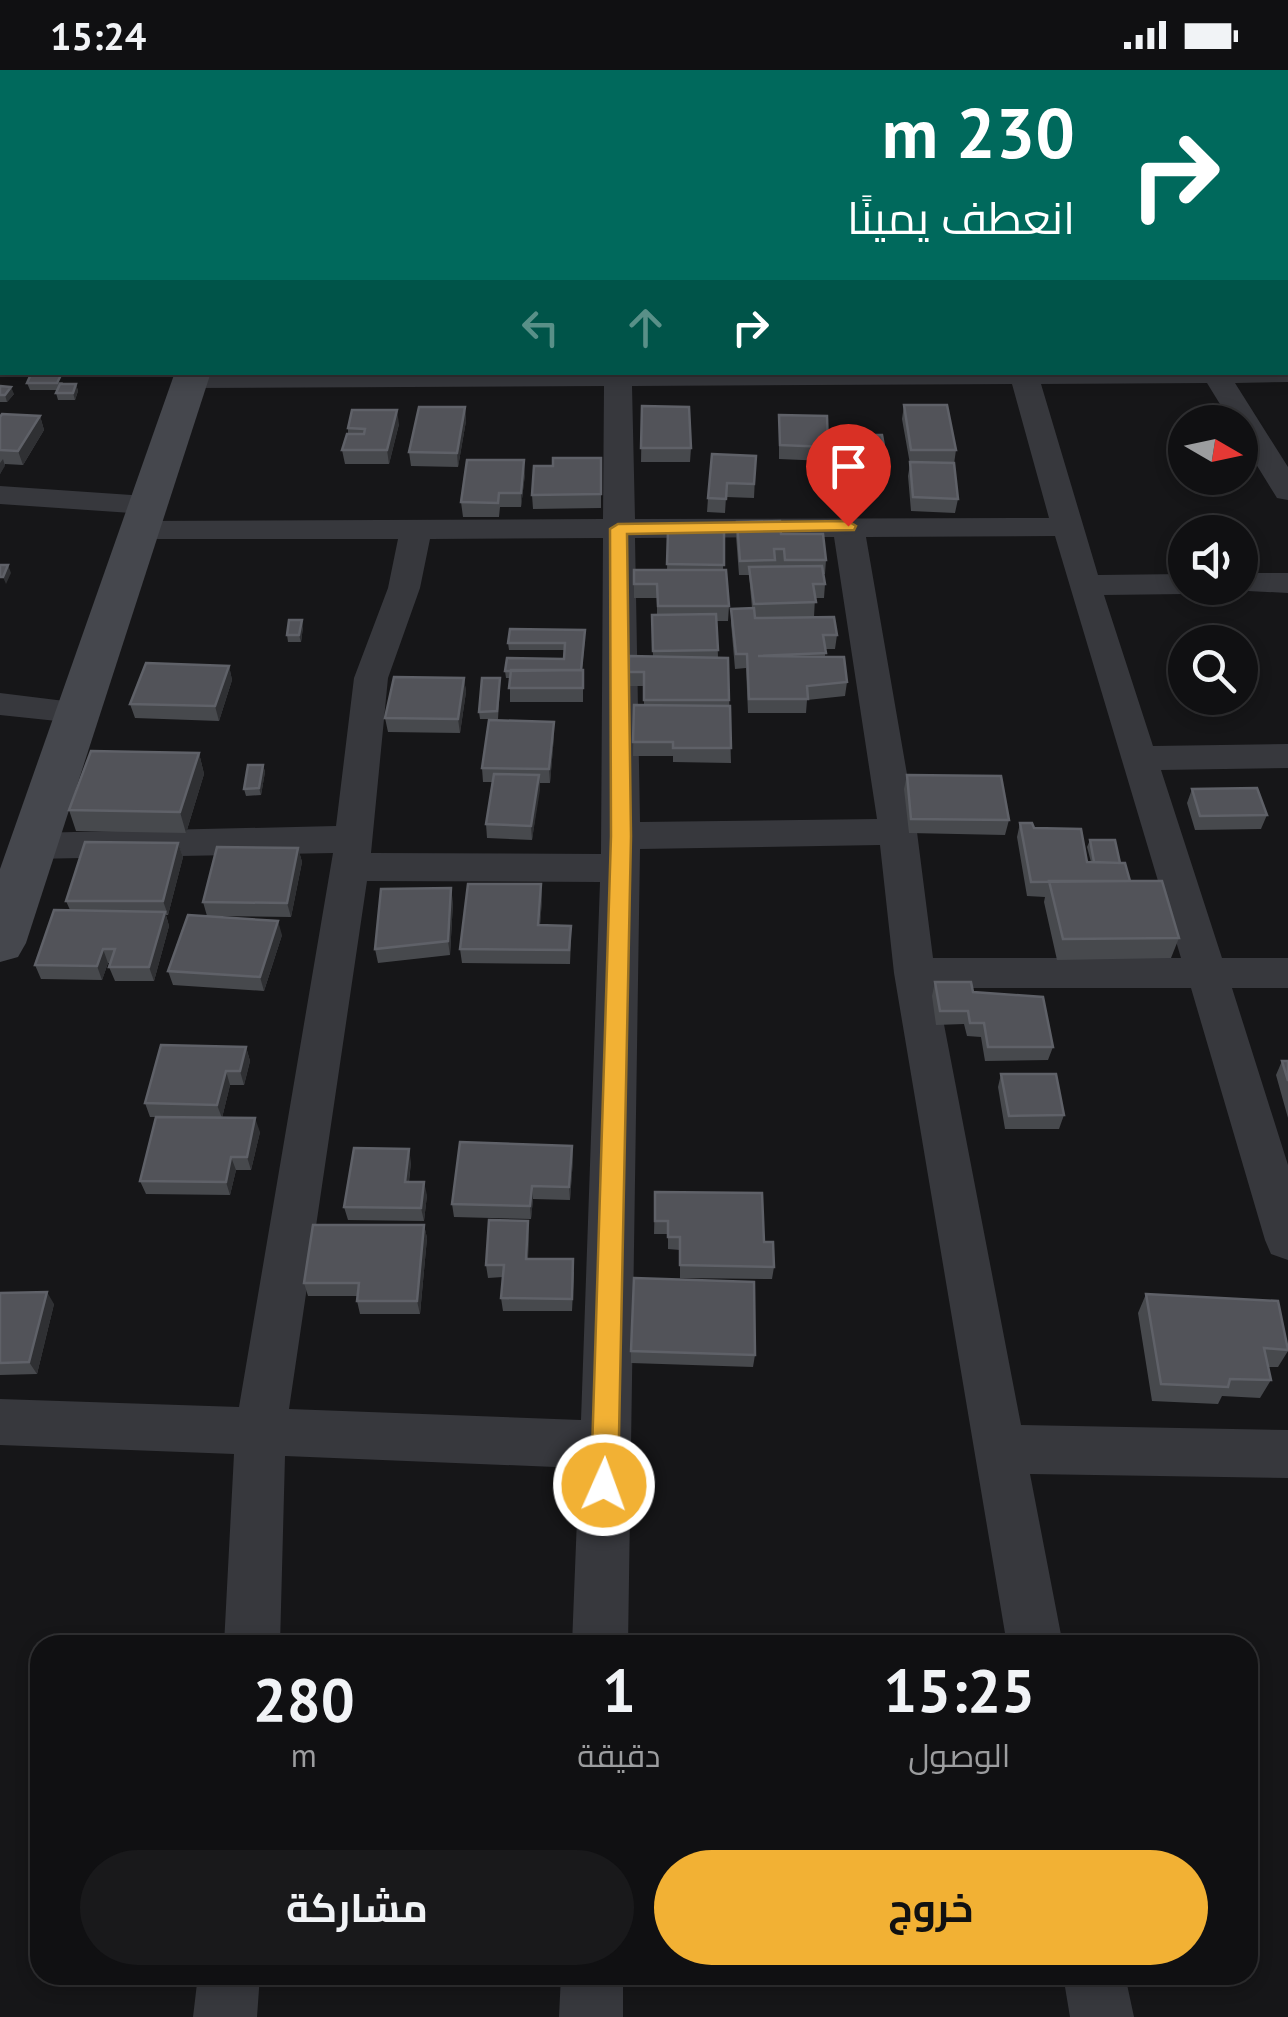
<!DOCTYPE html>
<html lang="ar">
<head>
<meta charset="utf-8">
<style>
	body { margin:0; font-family:"PT Sans",Cairo,sans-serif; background:#19191b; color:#f1f3f6; direction:rtl; height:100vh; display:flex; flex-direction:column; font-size:38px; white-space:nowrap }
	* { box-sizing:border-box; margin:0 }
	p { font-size:32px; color:#9c9d9f }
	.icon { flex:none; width:55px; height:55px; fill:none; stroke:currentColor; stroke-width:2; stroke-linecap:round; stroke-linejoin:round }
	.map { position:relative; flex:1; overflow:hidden; direction:ltr }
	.side { position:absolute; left:30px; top:1565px; width:1228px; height:350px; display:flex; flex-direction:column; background:#101012; border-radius:30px; box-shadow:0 5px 15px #0003,0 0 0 2px #303032; direction:rtl }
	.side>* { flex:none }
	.guide { position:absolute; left:0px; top:0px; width:1290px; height:305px; box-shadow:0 5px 15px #0003,0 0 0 2px #303032; direction:rtl; background:#00695c; color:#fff; overflow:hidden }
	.needle { width:65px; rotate:99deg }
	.tools { position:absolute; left:1168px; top:335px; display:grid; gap:20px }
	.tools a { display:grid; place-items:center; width:90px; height:90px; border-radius:50%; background:#101012; box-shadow:0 5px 15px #0003,0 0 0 2px #303032; font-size:50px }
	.pin { position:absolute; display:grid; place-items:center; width:85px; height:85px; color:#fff; margin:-102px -42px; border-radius:50% 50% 50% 0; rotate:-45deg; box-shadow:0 0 10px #0007 }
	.pin .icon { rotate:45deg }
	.me { position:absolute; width:110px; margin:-55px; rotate:2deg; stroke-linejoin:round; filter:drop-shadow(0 0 8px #0008) }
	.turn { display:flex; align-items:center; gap:35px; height:210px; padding:0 50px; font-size:45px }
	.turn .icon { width:130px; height:130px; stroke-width:2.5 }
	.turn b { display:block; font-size:70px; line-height:85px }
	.lanes { display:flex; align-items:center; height:95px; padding:0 50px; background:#0003; justify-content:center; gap:50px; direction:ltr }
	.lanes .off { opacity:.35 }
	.eta { display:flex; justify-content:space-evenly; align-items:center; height:170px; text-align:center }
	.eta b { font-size:60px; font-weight:700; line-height:70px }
	.button { display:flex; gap:20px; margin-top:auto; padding:20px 50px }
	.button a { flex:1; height:115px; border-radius:60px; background:#f2b134; color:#111; font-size:40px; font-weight:700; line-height:115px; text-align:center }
	.button a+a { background:#19191b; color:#f1f3f6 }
	.status { display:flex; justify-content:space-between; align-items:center; height:70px; padding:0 50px; background:#101012; direction:ltr }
	.status svg { height:28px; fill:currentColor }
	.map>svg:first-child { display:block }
</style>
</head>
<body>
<div class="status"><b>15:24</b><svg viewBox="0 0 49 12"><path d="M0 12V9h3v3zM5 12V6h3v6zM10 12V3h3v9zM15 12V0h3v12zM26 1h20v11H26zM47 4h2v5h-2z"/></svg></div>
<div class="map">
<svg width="1288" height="1947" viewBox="0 0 1288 1947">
	<rect width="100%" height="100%" fill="#161618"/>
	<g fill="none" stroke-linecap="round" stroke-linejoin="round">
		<path fill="#37383d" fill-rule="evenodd" d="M608 0H630V2H608Z
			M755 0H777L778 2H756Z
			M913 0H935L936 2H914Z
			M1105 0H1129L1131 2H1107Z
			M2 52V68L0 69V53Z
			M0 122H2V137H0Z
			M1288 296V312L1235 313 1288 397V430L1277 428 1240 368V352H1231L1207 313 1041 314 1098 505 1185 504V518H1199L1185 524 1104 525 1153 676 1288 674V698L1161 700 1222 888H1288V918H1232L1288 1095V1190L1271 1184 1265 1170 1191 918H937L1021 1355 1288 1360V1408L1030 1404 1063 1575H1007L894 903 880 775 640 779 628 1575H572L579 1398 285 1386 280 1575H224L234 1384 0 1375V1329L239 1337 333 783 32 789 18 785 13 776 18 767 32 763 336 756 354 608 388 518 398 469H141L125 460 141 451 603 449 604 316 190 318 180 316 176 310 180 304 1288 302ZM1012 314 1049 448 635 449 632 316ZM1055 466 1181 888H933L917 762 866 467ZM834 467 877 749 640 752 635 468ZM603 468 601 784 371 783 388 608 420 518 430 469ZM367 811 600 812 581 1350 289 1339Z
			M0 416 146 426 161 435 146 444 0 434Z
			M1240 503H1288V523L1228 520 1240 518Z
			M0 623 89 634 94 642 89 650 76 653 0 645Z
			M198 1905H260L257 1947H193Z
			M561 1905H623V1947H559Z
			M1063 1905H1125L1134 1947H1070Z"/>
		<path fill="#45474d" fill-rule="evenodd" d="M175 302H211L26 873 18 887 0 892V799Z"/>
	</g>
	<path fill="#47494d" d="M63 312 62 314H76L78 321 75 330H58L56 323 57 320H30L27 313Z
		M0 316 14 324 7 332H0Z
		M904 335 956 380 954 394 958 429 955 443 911 441 908 406 910 394 902 349Z
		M642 336 691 378 690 392H641Z
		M465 337 466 351 458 397 411 396 409 382Z
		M779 345 828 377 826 391 779 389Z
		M40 346 44 360 23 395 5 394 0 404V347Z
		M399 354 389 394H345L342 380 348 364V358Z
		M845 365 886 387 885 395H848L844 373Z
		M756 386 754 428 726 427 725 443 707 442 708 428Z
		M601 388V438L533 439 532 425 553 396Z
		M525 404 521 437H500L499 447H463L461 432Z
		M737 452 781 464 826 490 825 504H823L825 514 824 528H815L814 547 837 565 835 579H825V586L847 612 845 626 807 630 806 643H748L746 598 735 599 731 553V539L752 538 749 505H739L736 466Z
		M668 461 724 462 723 500 729 536 728 551H717L718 588H728L731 693 673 692V686H633L634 635H644V616H629V586L653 587 652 545H657V528H634V500H667Z
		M303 557 301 572H288L287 565Z
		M585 567 582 600H583V632H510V608H506L505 601 564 589V580H509L508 573Z
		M229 596 232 610 219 651 135 648 130 634Z
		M464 608 466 622 460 663 388 662 385 648Z
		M500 616 498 649H480L479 642Z
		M554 652V666L550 713H540L532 770 487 768 486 754 492 712H483L482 698Z
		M199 683 204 704 186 763 76 761 69 740Z
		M263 695 265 702 261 725 246 726 244 719Z
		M907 705 1009 750 1005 765 909 763 904 719Z
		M1192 719 1267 745 1261 759 1195 760 1187 733Z
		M1020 753 1034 758 1087 792H1091L1087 777 1090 770 1120 793 1130 811 1179 868 1171 888 1057 890 1044 832 1045 827 1027 826 1017 767Z
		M178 773 183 787 168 845H166L169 856 154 911H115L109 897 111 893H108L102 910 41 909 35 895 70 840 66 831Z
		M298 778 302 792 291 847 207 846 203 832Z
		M541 814 542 829 540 855 571 870 570 894 462 893 460 879Z
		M453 832 450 885 378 893 375 879Z
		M282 865 264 921 173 915 168 901Z
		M935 912 973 922 1053 977 1048 990 985 991 981 967 967 966 964 954 936 955 932 926Z
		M246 977 250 991 244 1015H230L222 1048 260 1062 251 1100H236L230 1125 146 1124 140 1111 189 1047H150L145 1033Z
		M1282 991H1288V1048L1276 1005Z
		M1001 1004 1064 1045 1059 1059H1005L998 1017Z
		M572 1076 573 1089 570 1130 533 1129 531 1149 454 1147 452 1134Z
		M411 1092 409 1112 427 1125 424 1151 348 1150 344 1137Z
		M655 1122 764 1172 774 1197 772 1209 680 1208V1180L668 1179V1164H654Z
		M528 1151 529 1164 528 1189 574 1202 572 1241H503L501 1228 503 1207 488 1208 486 1195Z
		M424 1155 427 1168 420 1244H360L357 1231V1226H308L304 1213Z
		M0 1223 54 1234 37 1304 0 1305Z
		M1146 1224 1288 1275V1281L1278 1297H1268L1271 1310 1260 1328 1222 1326 1218 1334 1152 1331 1138 1243Z
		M631 1281 755 1285 753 1297 631 1293Z"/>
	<path fill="#2f3033" d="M76 314 78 321 75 330 73 323Z
		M11 317 14 324 7 332 5 325Z
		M465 337 466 351 458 397 457 383Z
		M397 340 399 354 389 394 387 380Z
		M40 346 44 360 23 395 18 381Z
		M3 389 5 396 0 404V393Z
		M524 390 525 404 521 437V423Z
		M8 495 11 503 6 514 3 507Z
		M302 550 303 557 301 572 299 565Z
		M229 596 232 610 219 651 215 636Z
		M464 608 466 622 460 663 458 649Z
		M554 652V666L550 713 549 699Z
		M199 683 204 704 186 763 180 742Z
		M263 695 265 702 261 725 259 718Z
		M539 705 540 720 532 770 531 756Z
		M178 773 183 787 168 845 163 831Z
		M298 778 302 792 291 847 287 833Z
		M541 814 542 829 539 869 538 855Z
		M451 818 453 832 450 885 448 871Z
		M165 842 169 856 154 911 149 897Z
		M278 851 282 865 264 921 260 907Z
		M103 879 108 893 102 910 97 896Z
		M246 977 250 991 244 1015 240 1001Z
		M226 1001 230 1015 222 1048 217 1035Z
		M255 1048 260 1062 251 1100 247 1087Z
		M572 1076 573 1089 570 1130 569 1117Z
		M409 1079 411 1092 407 1125 405 1112Z
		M231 1087 236 1100 230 1125 226 1112Z
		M424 1112 427 1125 424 1151 421 1138Z
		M532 1116 533 1129 531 1149 530 1136Z
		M528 1151 529 1164 527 1201 526 1189Z
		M424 1155 427 1168 420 1244 417 1231Z
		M47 1222 54 1234 37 1304 29 1292Z"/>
	<path fill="#525359" stroke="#5f6168" stroke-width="2.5" d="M31 304 61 305 57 313H27Z
		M60 314H76L73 323H56Z
		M0 316 11 317 5 325H0Z
		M904 335H947L956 380H911Z
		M642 336 689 337 691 378H641Z
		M419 337H465L457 383 409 382Z
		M352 340H397L387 380H342L347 364H364L365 359 348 358Z
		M2 344 40 346 18 381 0 380V347Z
		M779 345 827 346 828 377 780 375Z
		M845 365H882L886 387 849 388Z
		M712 384 756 386 754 414 727 413 726 429 708 428Z
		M553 388H601V424L532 425 534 396H553Z
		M467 390H524L521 423H499L498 433 461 432Z
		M910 392 954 393 958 429 913 427Z
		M780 451 781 464H823L826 490H785L784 479H774L775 490 740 491 737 452Z
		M668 461 724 462V495L667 494Z
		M0 495H8L3 507H0Z
		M822 496 825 514H813L816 532 754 534 749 497Z
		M634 500H726L729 536H658L657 514H634Z
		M754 538 755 548 834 547 837 565H823L826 583 758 586 844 587 847 612 807 616 808 629H749L747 584H736L731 539Z
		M716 544 718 580 653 581 652 545Z
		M289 550H302L299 565H287Z
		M510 559 585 560 581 600 505 601 507 588 564 589 565 573H508Z
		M629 586 728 588 729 630H644V602H629Z
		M146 593 229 596 215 636 130 634Z
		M511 600H583V618H509Z
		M394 607 464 608 458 649 385 648Z
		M482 608H500L497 641 479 642Z
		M634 635 730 636 731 678H673V672H633Z
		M489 650 554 652 549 699 482 698Z
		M91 681 199 683 180 742 69 740Z
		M248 695H263L259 718 244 719Z
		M494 704 539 705 531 756 486 754Z
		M907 705 1001 706 1009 750 911 749Z
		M1257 718 1267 745 1200 746 1192 719Z
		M1020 753H1032L1034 758 1081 759 1087 792 1125 793 1130 811 1031 812Z
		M1090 770H1115L1120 793 1094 792Z
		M85 772 178 773 163 831H66Z
		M217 777 298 778 287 833 203 832Z
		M1049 811H1162L1179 868 1063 869Z
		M468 814H541L538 855 571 856 569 880 460 879Z
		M451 818 448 871 375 879 381 819Z
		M54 840 165 842 149 897H109L115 879H103L97 896 35 895Z
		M188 845 278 851 260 907 168 901Z
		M935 912H971L973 922 1043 927 1053 977H988L984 953H970L968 941H940Z
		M161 975 246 977 240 1001H226L217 1035 145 1033Z
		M1282 991H1288V1011Z
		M1001 1004H1056L1064 1045 1009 1046Z
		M156 1047 255 1048 247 1087H231L226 1112 140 1111Z
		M460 1072 572 1076 569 1117 532 1116 530 1136 452 1134Z
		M354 1078 409 1079 405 1112H424L421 1138 344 1137Z
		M655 1122 762 1123 764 1172H773L774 1197 680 1195V1167H668V1151H655Z
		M489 1150 528 1151 526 1189H573L572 1229 501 1228 504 1195H486Z
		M313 1155H424L417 1231H357L359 1213H304Z
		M634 1208 754 1212 755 1285 631 1281Z
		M47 1222 29 1292 0 1293V1223Z
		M1146 1224 1278 1231 1288 1280 1264 1278 1271 1310 1230 1309 1228 1317 1161 1314Z"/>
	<path fill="#f2b134" stroke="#9d7322" stroke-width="2.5" d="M848 451 856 456 854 460 627 464 631 766 618 1415 614 1425 604 1428 595 1425 591 1415 611 766 610 459 618 454Z"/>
</svg>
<div class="tools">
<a><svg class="needle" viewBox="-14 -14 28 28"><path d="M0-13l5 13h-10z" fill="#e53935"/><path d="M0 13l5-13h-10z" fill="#9c9d9f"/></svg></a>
<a><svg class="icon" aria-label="sound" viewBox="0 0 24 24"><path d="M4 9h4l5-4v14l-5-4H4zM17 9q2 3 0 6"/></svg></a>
<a><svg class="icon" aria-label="search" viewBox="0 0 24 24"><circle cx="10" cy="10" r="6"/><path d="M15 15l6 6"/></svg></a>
</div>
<div class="pin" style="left:848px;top:456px;background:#d93025"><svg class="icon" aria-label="arrive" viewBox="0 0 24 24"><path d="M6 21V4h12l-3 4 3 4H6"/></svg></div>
<svg class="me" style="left:604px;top:1415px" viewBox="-20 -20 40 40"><circle r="17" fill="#f2b134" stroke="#fff" stroke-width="3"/><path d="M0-11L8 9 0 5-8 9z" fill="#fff"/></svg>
<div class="guide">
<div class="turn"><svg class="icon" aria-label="right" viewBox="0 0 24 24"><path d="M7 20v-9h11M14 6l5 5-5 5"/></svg><div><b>230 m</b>انعطف يمينًا</div></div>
<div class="lanes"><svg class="icon off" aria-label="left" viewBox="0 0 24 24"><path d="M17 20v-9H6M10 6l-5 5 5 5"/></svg><svg class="icon off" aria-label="ahead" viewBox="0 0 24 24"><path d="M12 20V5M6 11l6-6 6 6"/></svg><svg class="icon" aria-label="right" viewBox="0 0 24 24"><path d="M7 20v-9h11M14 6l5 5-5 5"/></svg></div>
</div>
<section class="side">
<div class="eta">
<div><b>15:25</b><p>الوصول</p></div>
<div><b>1</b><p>دقيقة</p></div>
<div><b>280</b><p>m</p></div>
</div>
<div class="button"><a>خروج</a><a>مشاركة</a></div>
</section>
</div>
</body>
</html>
